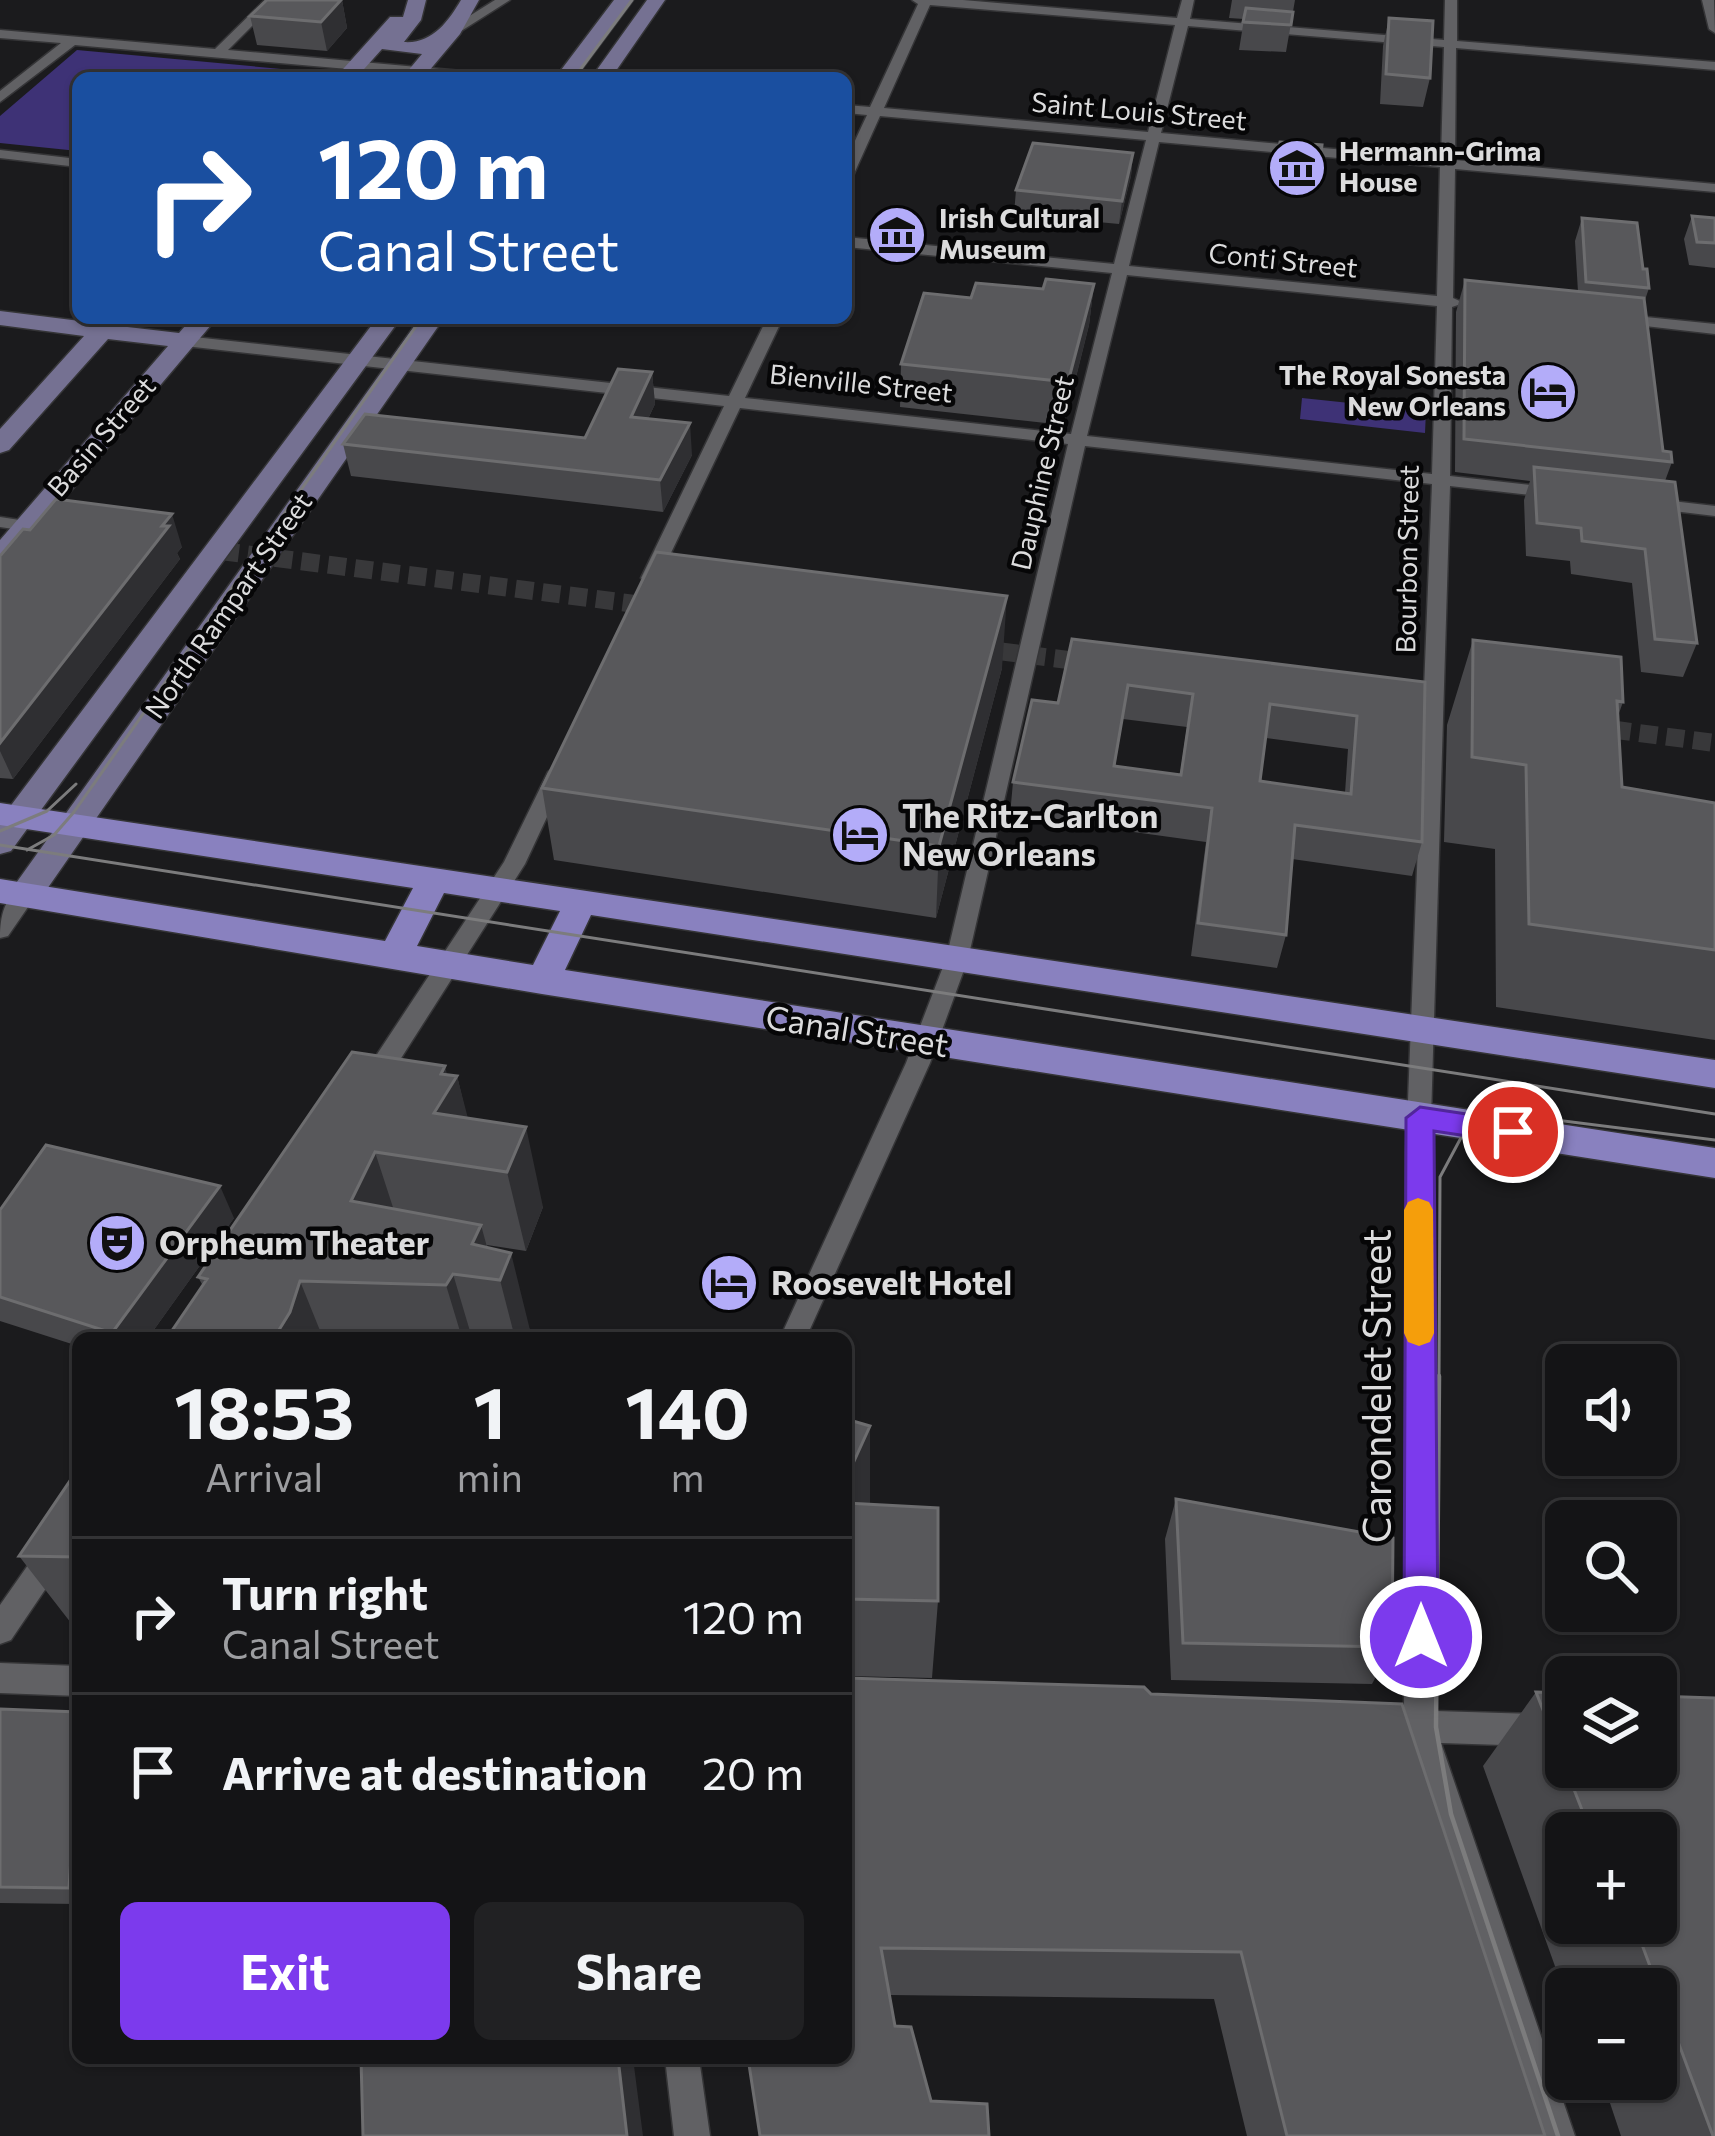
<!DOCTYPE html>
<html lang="en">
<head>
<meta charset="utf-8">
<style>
	body { margin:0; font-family:Commissioner,sans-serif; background:#212123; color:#f1f3f6; height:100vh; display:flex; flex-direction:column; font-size:45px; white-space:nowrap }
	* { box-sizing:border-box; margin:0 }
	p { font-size:39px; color:#9d9ea1 }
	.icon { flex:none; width:66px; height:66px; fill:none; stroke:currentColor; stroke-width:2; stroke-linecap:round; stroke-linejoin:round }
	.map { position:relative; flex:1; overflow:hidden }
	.panel { position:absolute; left:72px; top:1332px; width:780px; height:732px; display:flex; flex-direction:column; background:#141416; border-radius:18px; box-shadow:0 3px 9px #0004,0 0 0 3px #333335 }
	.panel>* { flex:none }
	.top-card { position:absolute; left:72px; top:72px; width:780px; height:252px; border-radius:18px; box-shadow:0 3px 9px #0004,0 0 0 3px #333335; background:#1a4fa0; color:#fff; overflow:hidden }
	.fabs { position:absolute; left:1545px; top:1344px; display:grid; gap:24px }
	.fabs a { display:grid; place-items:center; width:132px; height:132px; border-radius:18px; background:#141416; box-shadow:0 3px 9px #0004,0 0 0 3px #333335; font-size:60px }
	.pin { position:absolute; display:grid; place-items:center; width:102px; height:102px; color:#fff; margin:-51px; border:6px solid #fff; border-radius:50%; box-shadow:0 3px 12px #0007 }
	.me { position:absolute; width:132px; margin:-66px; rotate:0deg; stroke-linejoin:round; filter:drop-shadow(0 0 9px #0008) }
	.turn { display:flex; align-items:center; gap:42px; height:252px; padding:0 48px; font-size:54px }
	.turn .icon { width:156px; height:156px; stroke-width:2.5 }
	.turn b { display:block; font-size:84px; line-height:102px }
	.eta { display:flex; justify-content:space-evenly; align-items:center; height:204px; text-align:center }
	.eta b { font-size:72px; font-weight:700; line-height:84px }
	.cta { display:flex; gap:24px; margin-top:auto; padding:24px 48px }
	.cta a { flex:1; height:138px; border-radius:18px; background:#7c3aed; color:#fff; font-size:48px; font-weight:700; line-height:138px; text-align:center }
	.cta a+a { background:#212123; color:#f1f3f6 }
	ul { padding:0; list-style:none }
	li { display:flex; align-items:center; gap:36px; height:156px; padding:0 48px; border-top:3px solid #333335 }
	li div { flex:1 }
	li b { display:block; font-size:45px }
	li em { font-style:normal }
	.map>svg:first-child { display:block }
</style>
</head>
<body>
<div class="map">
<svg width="1715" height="2136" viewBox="0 0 1715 2136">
	<rect width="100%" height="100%" fill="#1b1b1d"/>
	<path fill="#3e3276" d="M77 50 314 72 308 78H78V151L0 143V116Z
		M1302 398 1426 411 1425 433 1300 419Z"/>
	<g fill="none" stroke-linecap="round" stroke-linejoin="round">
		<path stroke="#38383a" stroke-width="18" stroke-dasharray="18 9" stroke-linecap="butt" d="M221 551 659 607
			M974 648 1100 664
			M1586 726 1715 743"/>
		<defs>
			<path id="street" d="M265 0H278L228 50 495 74 502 78H450L75 45 0 102V91L61 43 0 38V30L215 49Z
				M495 0H510L458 33 447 30Z
				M912 0H963L1177 18 1182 0H1194L1190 19 1444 40 1445 0H1457V41L1715 62V70L1456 48 1455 160 1715 184V192L1455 169 1453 298 1464 303 1452 307 1450 476 1558 488 1567 493 1558 498 1450 486 1430 1152 1435 1711 1566 1715V1747L1441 1743 1575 2136H1539L1409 1742 1395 1737 1390 1726 1395 1715 1404 1711 1406 1152 1432 484 1085 446 968 959 930 1063 806 1338H780L906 1063 946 959 1068 444 740 408 659 578 650 584 641 578 724 406 185 346 177 341 185 336 729 396 767 318H783L745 398 1071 434 1112 273 846 247V237L1114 264 1146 140 880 116 853 176 846 180V160L867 115 846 113V105L870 107 918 4ZM930 5 1175 25 1148 132 884 108ZM1188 26 1444 47 1441 159 1161 133ZM1159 142 1440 167 1437 296 1129 266ZM1127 275 1437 306 1432 474 1087 436Z
				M1702 0H1714L1715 33 1709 29Z
				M0 150 78 159V167L0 158Z
				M1616 314 1715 324V334L1610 322V316Z
				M1646 498 1715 506V516L1640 507V499Z
				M0 517 33 522 36 526 27 531 0 527Z
				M558 765 568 772 525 864 382 1088H364L361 1081 364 1074 504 862 548 772Z
				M26 886 37 894 8 936 0 938C0 917 4 894 26 886Z
				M78 1504V1541L11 1640 0 1644V1605L68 1508Z
				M0 1663 78 1666V1696L0 1693Z
				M665 2058H699L710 2136H674Z"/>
			<path id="secondary" d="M408 0H426L421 20 404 42C432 44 448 22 461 0H479L460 34 423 78H402L422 54 382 49 356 78H335L390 17H403Z
				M614 0H633L575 78H555Z
				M647 0H665L611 78H591Z
				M0 311 96 323 100 318H125L119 326 179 333 192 318H217L10 563 0 565V540L168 346 108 339 9 450 0 453V429L84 336 0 325Z
				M377 318H401L11 851 0 854V820Z
				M420 318H444L38 902H14L9 894 14 886Z"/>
			<path id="primary" d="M0 803 1715 1060V1088L591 915 565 970 1715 1148V1178L542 994 0 903V879L385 941 413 888 0 825ZM444 893 560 911 533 965 417 946Z"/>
		</defs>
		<use href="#street" stroke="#353537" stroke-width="3"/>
		<use href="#secondary" stroke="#353537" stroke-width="3"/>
		<use href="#primary" stroke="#353537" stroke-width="3"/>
		<use href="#street" fill="#616164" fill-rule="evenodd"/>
		<use href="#secondary" fill="#757192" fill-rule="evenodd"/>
		<use href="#primary" fill="#8981bf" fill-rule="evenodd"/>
		<path stroke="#7c7c7d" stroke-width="3" d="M574 78 632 0
			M0 831 47 811 76 784
			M0 845 1715 1114
			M27 850 54 835 74 812 422 318
			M1439 1379 1440 1177 1463 1134 1508 1114 1715 1140"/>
		<path stroke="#7c7c7d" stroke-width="4.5" d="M1439 1376 1436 1727 1451 1814 1558 2136"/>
	</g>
	<path fill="#48484b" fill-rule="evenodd" d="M342 0 347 28 327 51 257 45 250 16Z
		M1232 0H1295L1286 52 1239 50 1244 19 1229 18Z
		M1389 18 1430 78 1423 107 1380 104 1383 46Z
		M1280 142 1322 145 1316 183 1274 179Z
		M1133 153 1131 176 1119 224 1014 214 1016 190Z
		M1692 216 1715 218V268L1689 265 1684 239Z
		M1582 218 1643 269 1649 288 1644 303 1663 451 1672 462 1665 481 1697 643 1683 677 1641 672 1632 583 1571 574 1570 561 1526 556 1524 500 1530 481 1455 472 1456 312 1465 280 1578 292 1575 241Z
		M1094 284 1089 325 1064 425 900 407 901 364 971 298Z
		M652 372 655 404 648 419 692 455 663 512 351 476 343 444 585 438Z
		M182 547 177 553 180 559 13 779 0 778V556Z
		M1072 639 1425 682 1422 842 1412 876 1292 859 1286 935 1277 968 1191 956 1206 842 1010 815 1013 782 1058 703ZM1123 719 1187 727 1180 775 1115 766ZM1266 738 1348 749 1345 793 1260 781Z
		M1473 640 1623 702 1618 716 1622 787 1715 803V1040L1496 1007 1495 849 1444 842 1447 725Z
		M1002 668 936 918 554 860 542 788Z
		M447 1075 457 1076 467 1118 543 1207 526 1251 487 1245 530 1330 527 1338H167L203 1286 198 1277Z
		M0 1210 234 1218 148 1338H78V1346L0 1321Z
		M846 1419 870 1504 938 1601 932 1678 846 1676Z
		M78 1469V1623H71L19 1556Z
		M1176 1499 1392 1647 1372 1684 1171 1680 1165 1539Z
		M846 1678 1545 2136H1247L1214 1999 890 1995 895 2026 931 2101 760 2136Z
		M1536 1692 1656 1767 1715 2136H1621L1602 2079H1656V1989H1570L1564 1970 1556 1969 1483 1766ZM1566 1833H1656V1923H1566Z
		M0 1709 78 1712V1904L0 1903Z"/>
	<path fill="#2f2f32" d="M342 0 347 28 327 51 321 22Z
		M1133 153 1131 176 1119 224 1122 201Z
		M1094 284 1089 325 1064 425 1068 382Z
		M652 372 655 404 634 448 631 417Z
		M690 423 692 455 663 512 660 480Z
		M172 514 182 547 177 553 180 559 13 779 0 751V743Z
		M1007 596 1002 668 936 918 939 846Z
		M445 1066 450 1087 457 1076 478 1157 434 1113 441 1074Z
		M526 1127 543 1207 526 1251 507 1172Z
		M375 1152 401 1232 351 1201Z
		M220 1186 234 1218 148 1338H115L112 1333Z
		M481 1225 496 1280 472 1244Z
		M511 1253 530 1330 527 1338H515L500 1280Z
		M453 1274 472 1338H462L446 1285Z
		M300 1281 323 1338H274Z
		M870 1426V1511L846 1564V1479Z
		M78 1752V1897L69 1888Z
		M618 2058H633L643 2136H627Z"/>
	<path fill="#58585b" stroke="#6d6d6f" stroke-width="3" fill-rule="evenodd" d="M267 0H341L321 22 250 16Z
		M1246 8 1293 12 1291 25 1243 22Z
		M1389 18 1433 21 1430 78 1386 74Z
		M1280 142 1322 145 1319 168 1276 163Z
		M1033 143 1133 153 1122 201 1016 190Z
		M1692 216 1715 218V243L1697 242Z
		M1582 218 1637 223 1643 269H1647L1649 288 1586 282Z
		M1046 279 1094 284 1068 382 901 364 924 293 971 298 976 283 1043 289Z
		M1465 280 1644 298 1663 451 1671 452 1672 462 1464 439Z
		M618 369 652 372 631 417 690 423 660 480 343 444 365 414 585 438Z
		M1534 467 1675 482 1697 643 1655 639 1645 549 1582 541 1581 528 1537 523Z
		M56 499 172 514 162 526H169L0 743V556L23 529 30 530Z
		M656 552 1007 596 939 846 542 788Z
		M1072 639 1425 682 1422 842 1295 825 1286 935 1198 923 1212 808 1013 782 1032 700 1058 703ZM1128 685 1193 694 1181 775 1114 766ZM1270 704 1357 716 1351 794 1260 781Z
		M1473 640 1621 657 1623 702 1617 701 1622 787 1715 803V950L1529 924 1526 765 1472 757Z
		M352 1052 445 1066 441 1074 457 1076 434 1113 526 1127 507 1172 375 1152 351 1201 481 1225 472 1244 511 1253 500 1280 453 1274 446 1285 300 1281 290 1312 274 1338H167L207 1279 198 1277Z
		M46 1145 220 1186 112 1333 0 1297V1210Z
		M846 1419 870 1426 846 1479Z
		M78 1469V1557L19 1556Z
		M1176 1499 1393 1538 1392 1647 1183 1643Z
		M846 1503 938 1508V1601L846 1599Z
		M846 1678 1144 1687 1151 1694 1402 1704 1545 2136H1287L1241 1952 881 1948 895 2026 911 2027 931 2101 987 2104 989 2136H760L748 2058H846Z
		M1536 1692 1566 1693V1767H1656V1696L1715 1698V2136H1713L1634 1923H1656V1833H1591Z
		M0 1709 78 1712V1752L69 1888 0 1887Z
		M361 2058H618L627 2136H363Z"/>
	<path fill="#7c3aed" stroke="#51269a" stroke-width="3" d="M1420 1107 1513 1121 1523 1124 1527 1132 1523 1140 1513 1143 1434 1131 1438 1637 1433 1649 1421 1654 1409 1649 1404 1637 1406 1118Z"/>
	<path fill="#f59e0b" d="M1418 1198 1429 1202 1433 1210 1434 1333 1430 1342 1419 1346 1408 1342 1404 1333V1210L1408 1202Z"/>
	<defs>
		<symbol id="museum-disc" viewBox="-11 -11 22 22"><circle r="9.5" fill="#b3acf9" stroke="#060607"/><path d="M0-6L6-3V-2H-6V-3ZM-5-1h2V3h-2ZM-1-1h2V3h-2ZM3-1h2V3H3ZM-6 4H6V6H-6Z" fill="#111"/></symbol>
		<symbol id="hotel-disc" viewBox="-11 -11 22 22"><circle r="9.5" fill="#b3acf9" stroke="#060607"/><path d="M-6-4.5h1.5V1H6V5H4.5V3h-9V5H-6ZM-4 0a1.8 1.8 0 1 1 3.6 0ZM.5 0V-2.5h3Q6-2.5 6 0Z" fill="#111"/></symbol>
		<symbol id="theatre-disc" viewBox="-11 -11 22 22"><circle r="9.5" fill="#b3acf9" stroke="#060607"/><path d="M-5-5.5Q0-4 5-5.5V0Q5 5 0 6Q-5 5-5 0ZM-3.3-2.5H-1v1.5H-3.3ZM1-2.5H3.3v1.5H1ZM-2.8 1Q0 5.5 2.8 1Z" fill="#111"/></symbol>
	</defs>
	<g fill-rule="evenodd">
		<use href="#museum-disc" x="1264" y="135" width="66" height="66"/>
		<use href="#museum-disc" x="864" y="202" width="66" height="66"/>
		<use href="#hotel-disc" x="1515" y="359" width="66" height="66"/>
		<use href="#hotel-disc" x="827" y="802" width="66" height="66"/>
		<use href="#theatre-disc" x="84" y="1210" width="66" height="66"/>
		<use href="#hotel-disc" x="696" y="1250" width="66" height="66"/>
	</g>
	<g text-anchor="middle" stroke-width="9" stroke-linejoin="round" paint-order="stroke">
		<g font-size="27" fill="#dcdcdd" stroke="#060607">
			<text transform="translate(1139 112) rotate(5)" y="9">Saint Louis Street</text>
			<text transform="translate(1283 261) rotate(6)" y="9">Conti Street</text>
			<text transform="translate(861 384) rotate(6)" y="9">Bienville Street</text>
			<text transform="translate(102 437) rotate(-49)" y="9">Basin Street</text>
			<text transform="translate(1043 473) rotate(-77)" y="9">Dauphine Street</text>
			<text transform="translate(1408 559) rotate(-89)" y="9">Bourbon Street</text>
			<text transform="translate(229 606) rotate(-55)" y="9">North Rampart Street</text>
		</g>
		<g font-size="27" font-weight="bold" fill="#dcdcdd" stroke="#060607" text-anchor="start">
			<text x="1339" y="161">Hermann-Grima<tspan x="1339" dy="31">House</tspan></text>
			<text x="939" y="228">Irish Cultural<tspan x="939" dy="31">Museum</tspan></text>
			<text x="1506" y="385" text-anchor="end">The Royal Sonesta<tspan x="1506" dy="31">New Orleans</tspan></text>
		</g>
		<g font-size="33" font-weight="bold" fill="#dcdcdd" stroke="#060607" text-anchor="start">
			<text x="902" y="828">The Ritz-Carlton<tspan x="902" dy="38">New Orleans</tspan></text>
			<text x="159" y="1255">Orpheum Theater</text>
			<text x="771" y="1295">Roosevelt Hotel</text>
		</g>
		<g font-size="33" fill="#dcdcdd" stroke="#060607">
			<text transform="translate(857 1031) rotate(9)" y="12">Canal Street</text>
		</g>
		<g font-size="39" fill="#dcdcdd" stroke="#060607">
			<text transform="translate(1377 1386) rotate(-90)" y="14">Carondelet Street</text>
		</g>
	</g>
</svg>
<div class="fabs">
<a><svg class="icon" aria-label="sound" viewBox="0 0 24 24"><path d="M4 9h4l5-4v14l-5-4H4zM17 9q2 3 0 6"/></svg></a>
<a><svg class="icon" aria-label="search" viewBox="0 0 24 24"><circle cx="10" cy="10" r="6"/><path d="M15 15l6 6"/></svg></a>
<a><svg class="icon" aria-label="layers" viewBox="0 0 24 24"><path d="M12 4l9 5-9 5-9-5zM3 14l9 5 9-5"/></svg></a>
<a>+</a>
<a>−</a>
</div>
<div class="pin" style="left:1513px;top:1132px;background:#d93025"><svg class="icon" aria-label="arrive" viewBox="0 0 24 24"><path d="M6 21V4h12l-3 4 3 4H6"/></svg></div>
<svg class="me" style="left:1421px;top:1637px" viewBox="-20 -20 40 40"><circle r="17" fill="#7c3aed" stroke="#fff" stroke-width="3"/><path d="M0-11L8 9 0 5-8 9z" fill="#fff"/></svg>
<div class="top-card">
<div class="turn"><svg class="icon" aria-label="right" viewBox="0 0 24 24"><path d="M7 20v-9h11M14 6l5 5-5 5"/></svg><div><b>120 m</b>Canal Street</div></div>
</div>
<section class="panel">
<div class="eta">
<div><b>18:53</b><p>Arrival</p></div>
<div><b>1</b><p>min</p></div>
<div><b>140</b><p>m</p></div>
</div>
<ul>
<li><svg class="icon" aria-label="right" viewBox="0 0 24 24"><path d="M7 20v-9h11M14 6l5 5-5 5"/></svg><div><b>Turn right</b><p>Canal Street</p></div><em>120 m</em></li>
<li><svg class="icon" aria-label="arrive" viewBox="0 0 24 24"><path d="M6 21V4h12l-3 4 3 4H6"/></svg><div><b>Arrive at destination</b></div><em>20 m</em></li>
</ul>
<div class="cta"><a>Exit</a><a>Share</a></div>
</section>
</div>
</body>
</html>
